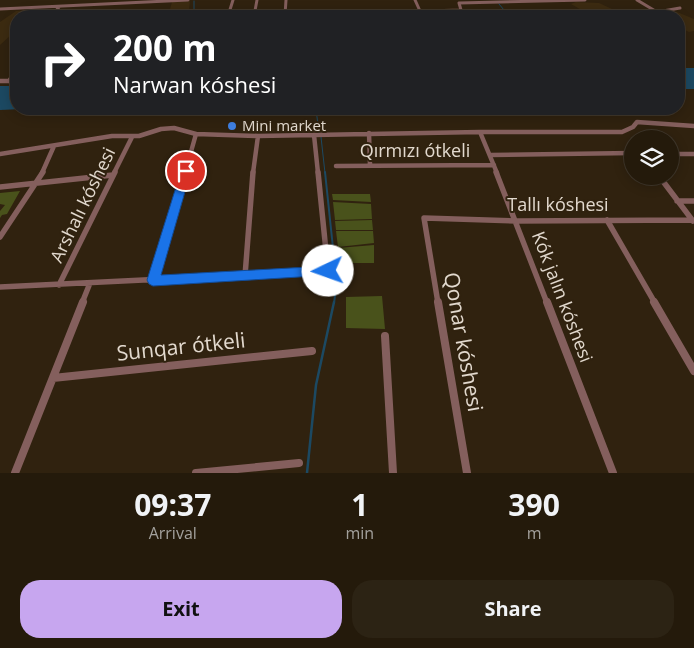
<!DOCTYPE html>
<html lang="en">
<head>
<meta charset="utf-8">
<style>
	body { margin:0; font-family:"Open Sans",sans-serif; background:#2c2314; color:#f1f3f6; height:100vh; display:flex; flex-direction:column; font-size:19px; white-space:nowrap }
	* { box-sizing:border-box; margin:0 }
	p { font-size:16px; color:#a3a19d }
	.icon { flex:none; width:28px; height:28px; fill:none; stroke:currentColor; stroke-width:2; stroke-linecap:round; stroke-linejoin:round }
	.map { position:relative; height:473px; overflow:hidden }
	.side { display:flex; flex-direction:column; background:#241a0b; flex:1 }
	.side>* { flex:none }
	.banner { position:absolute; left:10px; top:10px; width:675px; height:105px; border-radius:20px; box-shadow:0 2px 12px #0003,0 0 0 1px #41382c; background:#202124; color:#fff; overflow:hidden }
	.tools { position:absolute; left:624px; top:130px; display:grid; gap:10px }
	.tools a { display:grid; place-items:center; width:55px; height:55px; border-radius:50%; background:#241a0b; box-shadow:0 2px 12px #0003,0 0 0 1px #41382c; font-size:25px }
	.pin { position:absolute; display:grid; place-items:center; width:42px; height:42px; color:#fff; margin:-21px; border:2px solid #fff; border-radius:50%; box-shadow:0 1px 5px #0007 }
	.me { position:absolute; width:55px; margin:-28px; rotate:267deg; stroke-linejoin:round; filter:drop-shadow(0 0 4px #0008) }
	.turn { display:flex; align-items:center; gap:18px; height:105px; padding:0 20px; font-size:22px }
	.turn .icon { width:65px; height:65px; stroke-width:2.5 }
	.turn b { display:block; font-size:35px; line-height:42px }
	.eta { display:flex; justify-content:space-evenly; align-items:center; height:85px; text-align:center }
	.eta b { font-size:30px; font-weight:700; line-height:35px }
	.button { display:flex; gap:10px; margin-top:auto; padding:10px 20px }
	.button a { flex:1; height:58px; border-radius:20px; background:#c7a6ef; color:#111; font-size:20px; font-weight:700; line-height:58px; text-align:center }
	.button a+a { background:#2c2314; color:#f1f3f6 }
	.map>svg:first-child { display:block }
</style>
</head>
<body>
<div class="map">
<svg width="694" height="473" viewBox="0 0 694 473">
	<rect width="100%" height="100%" fill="#30220f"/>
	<path fill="#3c2b11" d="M190 1 189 10 172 11 171 16H127L137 14 138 12H160L161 10 170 9 172 2Z
		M576 2 599 3 627 16H592L571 4Z
		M46 10 41 16H16V34H12L0 45V22L16 11Z
		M677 12 694 19V31L689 32 679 27V16H658L654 14Z"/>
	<path fill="#49521b" d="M20 191 7 214 2 215 0 218V211L5 205 0 204V193Z
		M332 194H370L371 202 333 200Z
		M333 202 371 204 372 219 335 220Z
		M372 220 373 230H336L335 221Z
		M336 231H373L374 243 338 247Z
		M374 245V263H340L338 248Z
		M382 296 385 329 346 328V297Z"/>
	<path fill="#1c4962" d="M679 68H694V89H679Z
		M0 86H16V109H22L0 110Z"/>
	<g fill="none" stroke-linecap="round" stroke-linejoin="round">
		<path stroke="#1c4962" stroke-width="1" d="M194 1V16
			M499 4 509 16
			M316 109 319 133
			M321 137 325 173"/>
		<path stroke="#1c4962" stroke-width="2" d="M325 172 335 267
			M334 303 336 289"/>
		<path stroke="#1c4962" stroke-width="2.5" d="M307 473 316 385 334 302"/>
		<path stroke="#845f5d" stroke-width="3" d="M257 0 254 16 461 10 459 3 585 0
			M415 0 420 11
			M637 0 657 12 680 8
			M0 9 188 0
			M285 15 286 0
			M52 16 59 7
			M228 16 233 0
			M13 75 16 70"/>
		<path stroke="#845f5d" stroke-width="4.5" d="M0 81H16
			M9 81 14 74
			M480 132 497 173
			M369 133 370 165
			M314 135 318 173
			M0 154 112 136H139L161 129 174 128 196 134 258 136 480 132H622L633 127 637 122 694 126
			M670 154H694
			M490 155 632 153
			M336 166 494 165
			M42 173 54 146
			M114 173 132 137
			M185 173 196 134
			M253 173 258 136"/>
		<path stroke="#845f5d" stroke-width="5.5" d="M496 172 547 303
			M659 176 693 221
			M0 187 113 175
			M677 201H694
			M607 220 655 303
			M0 237 43 172
			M245 276 253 172
			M153 281 185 172
			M59 285 115 172
			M0 287 328 271 318 172
			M82 303 90 283
			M438 303 424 218 516 221 692 220"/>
		<path stroke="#845f5d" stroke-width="8" d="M438 302 467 473
			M547 302 613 473
			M654 302 694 371
			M385 336 393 473
			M53 378 312 351
			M15 473 83 302
			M196 473 299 463"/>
	</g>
	<path fill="#1a73e8" stroke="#114b97" d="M186 167 191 171 161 275 328 266 332 268 334 271 332 275 153 286 149 284 147 280 181 171Z"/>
	<circle fill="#3f7fe0" stroke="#30220f" stroke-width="2" cx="232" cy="126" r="5"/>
	<g text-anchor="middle" stroke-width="4" stroke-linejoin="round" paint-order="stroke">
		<g font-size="15" fill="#e2d9ce" stroke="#30220f" text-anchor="start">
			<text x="242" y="131">Mini market</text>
		</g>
		<g font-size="18" fill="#e2d9ce" stroke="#30220f">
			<text x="415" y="157">Qırmızı ótkeli</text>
			<text transform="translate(83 205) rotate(-64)" y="6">Arshalı kóshesi</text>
			<text x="558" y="211">Tallı kóshesi</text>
			<text transform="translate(562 297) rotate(69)" y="6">Kók jalın kóshesi</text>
		</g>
		<g font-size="21" fill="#e2d9ce" stroke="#30220f">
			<text transform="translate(463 342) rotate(80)" y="7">Qonar kóshesi</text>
			<text transform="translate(181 347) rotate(-6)" y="7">Sunqar ótkeli</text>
		</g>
	</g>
</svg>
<div class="tools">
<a><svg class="icon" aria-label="layers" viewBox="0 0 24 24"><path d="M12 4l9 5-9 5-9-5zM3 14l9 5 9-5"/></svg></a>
</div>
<div class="pin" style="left:186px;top:171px;background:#d93025"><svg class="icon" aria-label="arrive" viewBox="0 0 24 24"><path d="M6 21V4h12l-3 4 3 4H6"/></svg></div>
<svg class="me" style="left:328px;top:271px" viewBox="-20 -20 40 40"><circle r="19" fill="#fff"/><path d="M0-13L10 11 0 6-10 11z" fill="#1a73e8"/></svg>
<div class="banner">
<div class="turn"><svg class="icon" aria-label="right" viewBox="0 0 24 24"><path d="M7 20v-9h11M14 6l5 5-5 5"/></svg><div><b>200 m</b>Narwan kóshesi</div></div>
</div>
</div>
<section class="side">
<div class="eta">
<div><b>09:37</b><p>Arrival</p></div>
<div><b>1</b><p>min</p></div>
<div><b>390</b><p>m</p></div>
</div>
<div class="button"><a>Exit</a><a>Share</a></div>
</section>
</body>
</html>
